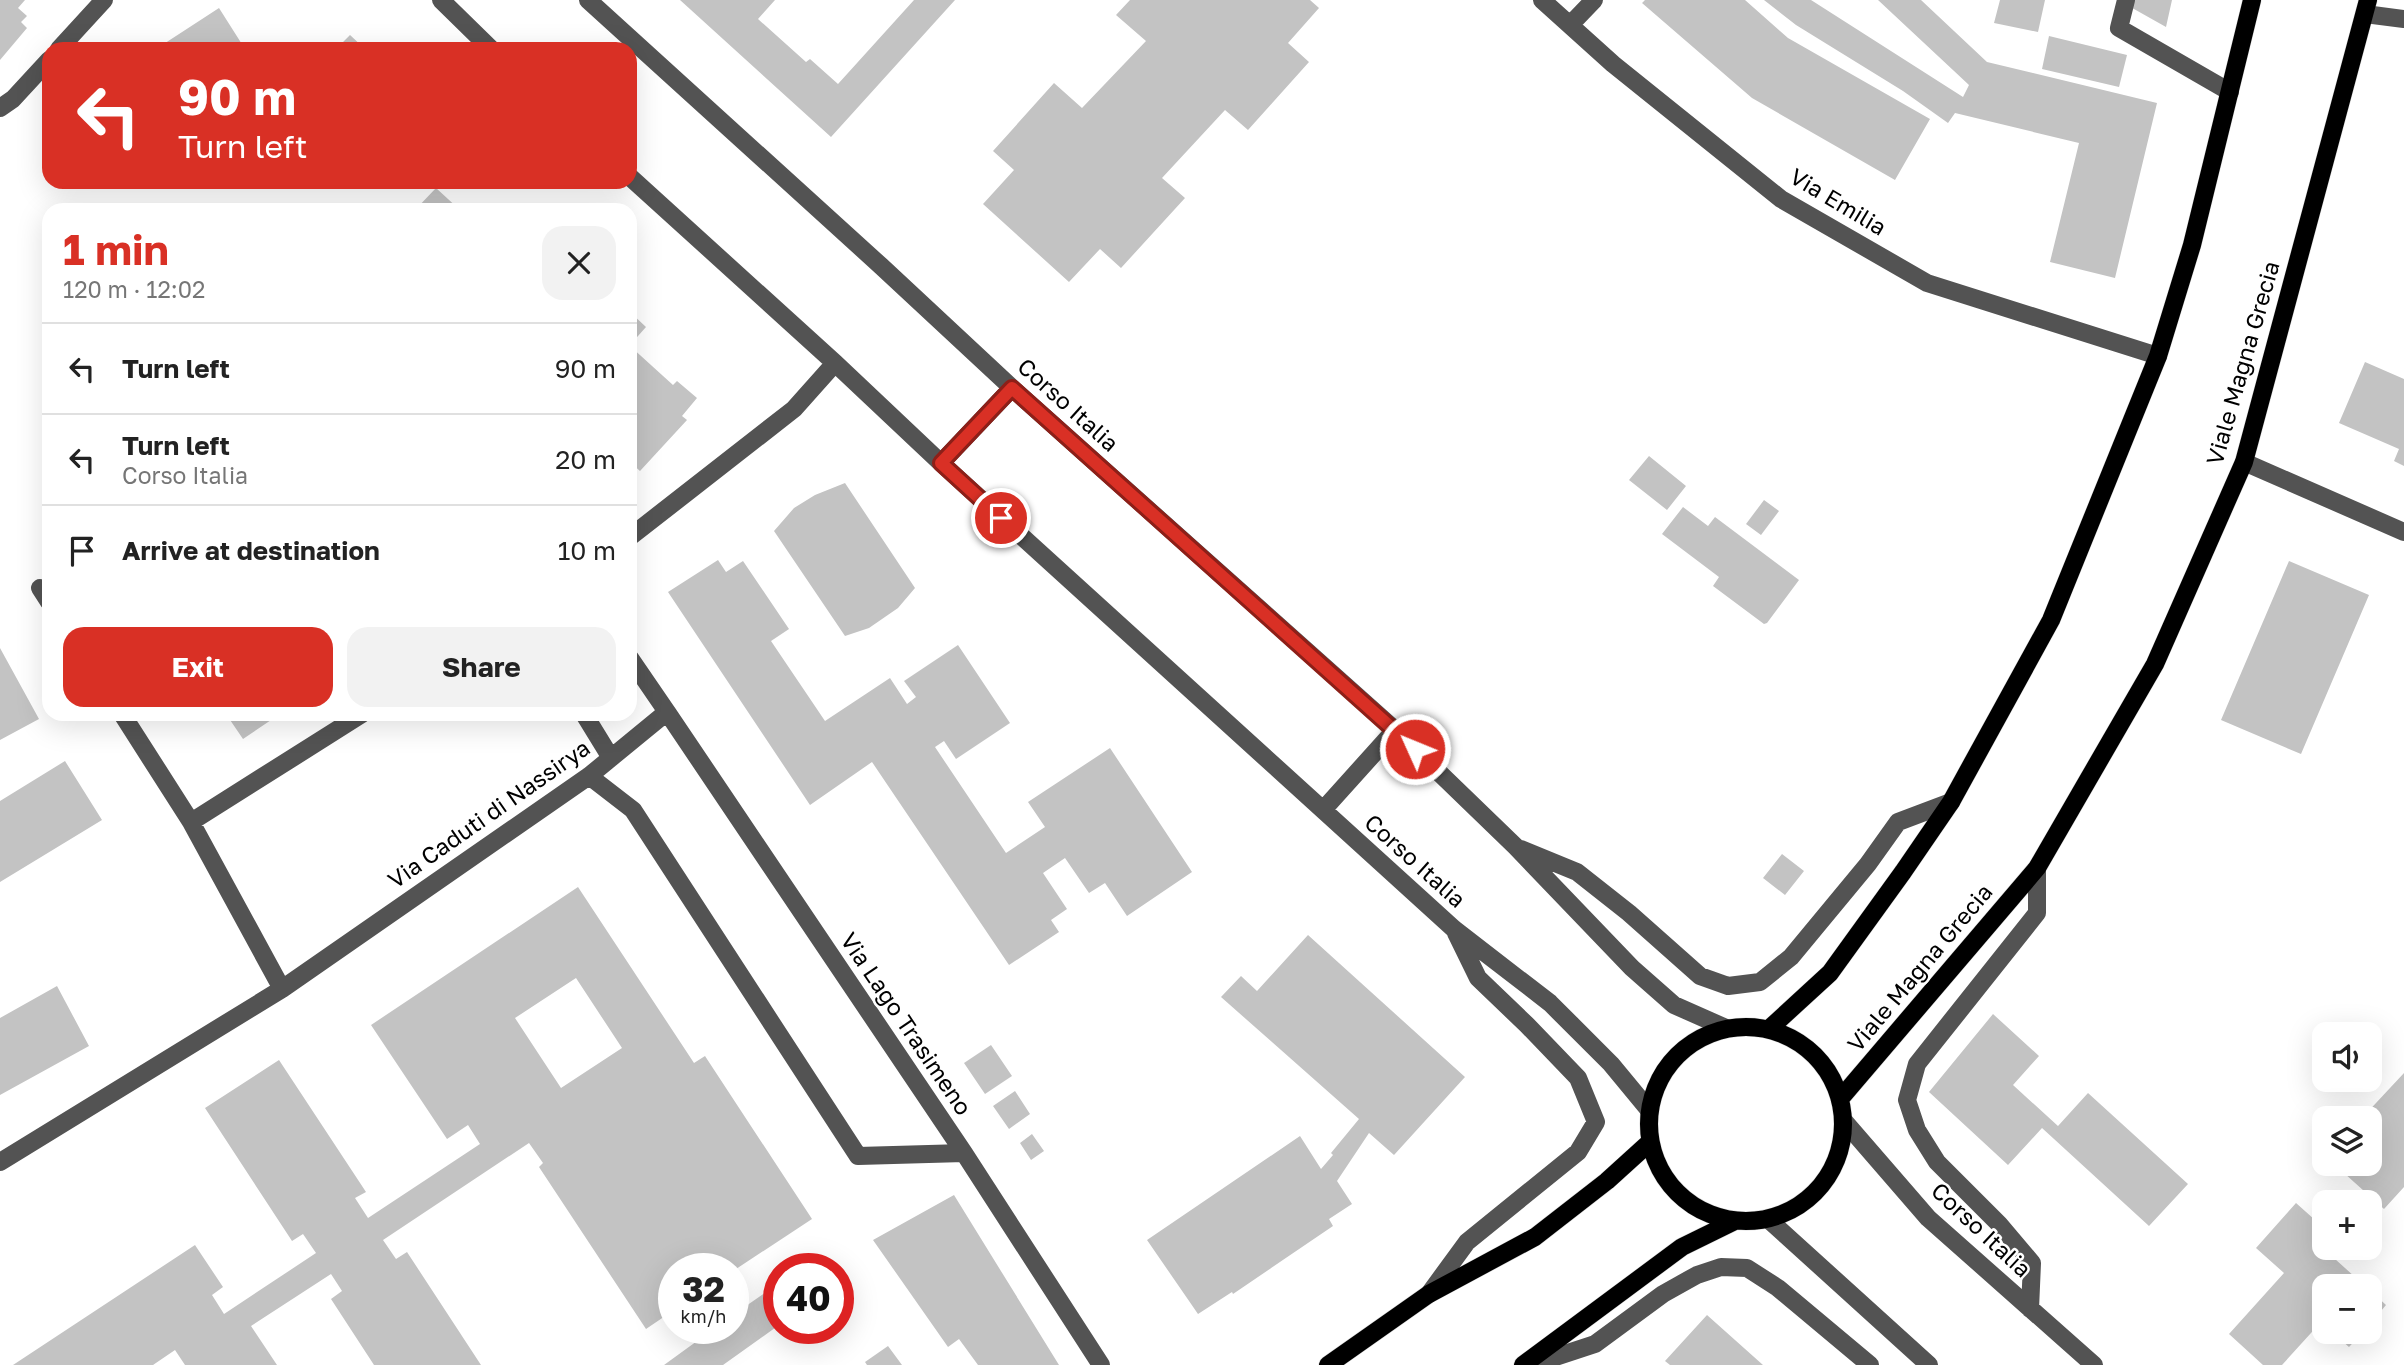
<!DOCTYPE html>
<html lang="en">
<head>
<meta charset="utf-8">
<style>
	body { margin:0; font-family:"Golos Text",sans-serif; background:#f2f2f2; color:#222; height:100vh; display:flex; flex-direction:column; font-size:26px; white-space:nowrap }
	* { box-sizing:border-box; margin:0 }
	p { font-size:23px; color:#767676 }
	.icon { flex:none; width:38px; height:38px; fill:none; stroke:currentColor; stroke-width:2; stroke-linecap:round; stroke-linejoin:round }
	.map { position:relative; flex:1; overflow:hidden }
	.drawer { position:absolute; left:42px; top:203px; width:595px; height:518px; display:flex; flex-direction:column; background:#fff; border-radius:21px; box-shadow:0 7px 28px #0002 }
	.drawer>* { flex:none }
	.hud { position:absolute; left:42px; top:42px; width:595px; height:147px; border-radius:21px; box-shadow:0 7px 28px #0002; background:#d93025; color:#fff; overflow:hidden }
	.buttons { position:absolute; left:2312px; top:1022px; display:grid; gap:14px }
	.buttons a { display:grid; place-items:center; width:70px; height:70px; border-radius:14px; background:#fff; box-shadow:0 7px 28px #0002; font-size:35px }
	.speed { position:absolute; left:658px; top:1253px; display:flex; gap:14px; font-size:35px; font-weight:700; text-align:center }
	.speed>* { display:grid; place-content:center; width:91px; height:91px; border-radius:50%; background:#fff; box-shadow:0 7px 28px #0002; line-height:1 }
	.speed small { font-size:18px; font-weight:400 }
	.speed .limit { border:10px solid #d22; background:#fff; color:#111 }
	.pin { position:absolute; display:grid; place-items:center; width:60px; height:60px; color:#fff; margin:-30px; border:4px solid #fff; border-radius:50%; box-shadow:0 2px 7px #0007 }
	.me { position:absolute; width:77px; margin:-38px; rotate:314deg; stroke-linejoin:round; filter:drop-shadow(0 0 5px #0008) }
	.turn { display:flex; align-items:center; gap:24px; height:147px; padding:0 21px; font-size:32px }
	.turn .icon { width:91px; height:91px; stroke-width:2.5 }
	.turn b { display:block; font-size:49px; line-height:60px }
	.round { display:grid; place-items:center; flex:none; width:74px; height:74px; border-radius:21px; background:#f2f2f2 }
	.summary { display:flex; align-items:center; justify-content:space-between; height:119px; padding:0 21px }
	h1 { font-size:42px; font-weight:700; line-height:52px; color:#d93025 }
	.cta { display:flex; gap:14px; margin-top:auto; padding:14px 21px }
	.cta a { flex:1; height:80px; border-radius:21px; background:#d93025; color:#fff; font-size:28px; font-weight:700; line-height:80px; text-align:center }
	.cta a+a { background:#f2f2f2; color:#222 }
	ul { padding:0; list-style:none }
	li { display:flex; align-items:center; gap:21px; height:91px; padding:0 21px; border-top:2px solid #e0e0e0 }
	li div { flex:1 }
	li b { display:block; font-size:26px }
	li em { font-style:normal }
	.map>svg:first-child { display:block }
</style>
</head>
<body>
<div class="map">
<svg width="2404" height="1365" viewBox="0 0 2404 1365">
	<rect width="100%" height="100%" fill="#fff"/>
	<path fill="#c3c3c3" fill-rule="evenodd" d="M0 0H25L18 8 27 16 21 22 27 28 0 60Z
		M680 0H775L758 19 806 62 810 59 838 84 914 0H955L831 137Z
		M1130 0H1310L1319 8 1288 43 1309 62 1248 130 1225 110 1162 178 1185 198 1121 268 1100 249 1069 282 983 204 1014 170 993 151 1054 83 1082 108 1146 41 1116 15Z
		M1645 0H1745L1788 38 1930 119 1895 180 1752 98 1642 3Z
		M1764 0H1811L1963 97 1969 85 1878 0H1921L1987 62 2157 103 2115 278 2050 262 2079 143 1955 113 1948 123 1903 91 1796 25Z
		M2000 0H2045L2038 32 1994 23Z
		M2118 0H2172L2166 27Z
		M219 8 245 49H156Z
		M350 35 365 49H336Z
		M2049 36 2127 55 2119 87 2042 69Z
		M436 188 460 210H415Z
		M630 312 646 327 630 345Z
		M630 346 673 385 677 381 697 398 682 416 687 420 640 471 630 462Z
		M2365 362 2404 379V466L2394 461 2399 449 2339 423Z
		M1649 456 1686 486 1667 510 1629 480Z
		M845 483 915 588 898 608 869 628 845 636 774 531 794 508 815 495Z
		M1764 500 1779 511 1761 535 1746 524Z
		M1683 507 1708 526 1715 517 1799 580 1767 623 1764 624 1713 586 1719 577 1662 534Z
		M718 560 726 572 743 561 789 629 771 641 825 721 890 678 907 704 916 697 904 681 958 645 1010 723 956 759 944 741 935 747 1006 853 1045 827 1028 802 1110 748 1192 872 1127 916 1105 883 1089 893 1065 858 1043 873 1067 909 1051 920 1059 932 1009 965 872 762 810 805 668 592Z
		M2289 561 2369 595 2301 754 2221 720Z
		M0 648 39 719 0 740Z
		M226 714H280L243 739Z
		M65 761 102 820 0 882V801Z
		M1782 854 1804 871 1785 895 1763 878Z
		M578 887 694 1063 705 1056 812 1219 733 1271V1269H674V1310L646 1329 539 1167 543 1163 529 1143 383 1240 396 1259 407 1252 481 1365H374L331 1299 342 1291 331 1274 251 1326 277 1365H185L175 1350 153 1365H13L195 1245 223 1287 212 1295 224 1314 316 1253 303 1234 292 1241 205 1108 279 1060 366 1192 355 1198 368 1218 480 1144 468 1125 447 1139 371 1025ZM576 978 622 1048 561 1088 515 1018Z
		M1308 935 1465 1077 1394 1155 1369 1133 1337 1181 1352 1204 1329 1219 1333 1226 1233 1294 1232 1292 1198 1314 1147 1240 1300 1136 1321 1169 1333 1155 1331 1153 1359 1119 1221 997 1241 976 1257 991Z
		M57 986 89 1046 0 1095V1018Z
		M1993 1014 2039 1056 2013 1085 2058 1126 2088 1093 2188 1184 2149 1226 2042 1128 2008 1165 1929 1092Z
		M991 1045 1012 1076 985 1094 964 1063Z
		M2404 1073V1187L2384 1209 2334 1164H2370V1118H2362Z
		M1015 1091 1030 1114 1009 1129 993 1106Z
		M1032 1134 1044 1151 1031 1160 1020 1143Z
		M954 1195 1059 1365H978L959 1339 948 1347 873 1240Z
		M2296 1203 2324 1228V1248H2344L2335 1259 2365 1286H2324V1324L2321 1322 2282 1365H2263L2229 1334 2284 1273 2256 1248Z
		M779 1283V1325L723 1365H664L715 1328H733V1315Z
		M2370 1290 2386 1305 2370 1324Z
		M1707 1315 1763 1365H1670L1665 1361Z
		M2332 1332H2363L2349 1347Z
		M888 1346 902 1365H867L865 1362Z"/>
	<g fill="none" stroke-linecap="round" stroke-linejoin="round">
		<defs>
			<path id="major" d="M1649 1124a97 97 0 1 1 194 0a97 97 0 1 1-194 0Z
				M1769 1029 1830 973 1903 872 1951 802 2051 620 2158 356 2192 245 2252 0
				M1840 1099 2037 868 2155 664 2244 462 2368 0
				M1328 1365 1429 1294 1535 1237 1607 1181 1650 1142
				M1523 1365 1682 1247 1735 1221"/>
		</defs>
		<use href="#major" stroke="#dbdbdb" stroke-width="19"/>
		<path stroke="#535353" stroke-width="18" d="M441 0 491 49
			M588 0 881 266 1012 388 1395 730 1515 846 1632 968 1674 1005 1726 1028
			M1542 0 1613 64 1781 199 1927 283 2158 356
			M2126 0 2119 28 2230 92
			M2365 14 2404 19
			M1570 25 1594 0
			M59 49 104 0
			M0 108 13 99 49 60
			M630 177 835 363 941 463 1454 929 1550 1003 1611 1064 1649 1110
			M2244 462 2404 532
			M941 463 1012 388
			M630 537 794 409 835 363
			M40 588 49 602
			M667 712 964 1153 1101 1365
			M122 714 191 822 282 989
			M584 714 611 758
			M589 776 633 810 858 1156 964 1153
			M1323 810 1395 730
			M191 822 362 714
			M1521 849 1577 872 1629 913 1700 976 1728 986 1760 982 1791 957 1868 864 1898 822 1951 802
			M1844 1121 1928 1218 2094 1365
			M0 1162 282 989 589 776 667 712 630 658
			M1768 1219 1929 1365
			M1429 1294 1467 1242 1578 1152 1596 1122 1578 1078 1527 1025 1478 978 1456 933
			M2030 1309 2032 1263 1999 1224 1937 1162 1917 1130 1907 1100 1917 1064 2037 913V868
			M1531 1365 1595 1344 1663 1294 1697 1275 1721 1267 1747 1268 1778 1288 1870 1365"/>
		<use href="#major" stroke="#000" stroke-width="18"/>
	</g>
	<g fill="none" stroke-linecap="round" stroke-linejoin="round">
		<defs>
			<path id="route" d="M1001 518 941 463 1012 388 1415 749"/>
		</defs>
		<use href="#route" stroke="#8d1f18" stroke-width="18"/>
		<use href="#route" stroke="#d93025" stroke-width="12"/>
	</g>
	<g text-anchor="middle" stroke-width="5" stroke-linejoin="round" paint-order="stroke">
		<g font-size="23" fill="#000" stroke="#fff">
			<text transform="translate(1838 202) rotate(31)" y="8">Via Emilia</text>
			<text transform="translate(2243 363) rotate(-74)" y="8">Viale Magna Grecia</text>
			<text transform="translate(1068 405) rotate(42)" y="8">Corso Italia</text>
			<text transform="translate(489 814) rotate(-35)" y="8">Via Caduti di Nassirya</text>
			<text transform="translate(1415 861) rotate(42)" y="8">Corso Italia</text>
			<text transform="translate(1920 968) rotate(-50)" y="8">Viale Magna Grecia</text>
			<text transform="translate(906 1024) rotate(56)" y="8">Via Lago Trasimeno</text>
			<text transform="translate(1981 1230) rotate(43)" y="8">Corso Italia</text>
		</g>
	</g>
</svg>
<div class="buttons">
<a><svg class="icon" aria-label="sound" viewBox="0 0 24 24"><path d="M4 9h4l5-4v14l-5-4H4zM17 9q2 3 0 6"/></svg></a>
<a><svg class="icon" aria-label="layers" viewBox="0 0 24 24"><path d="M12 4l9 5-9 5-9-5zM3 14l9 5 9-5"/></svg></a>
<a>+</a>
<a>−</a>
</div>
<div class="speed"><div>32<small>km/h</small></div><div class="limit">40</div></div>
<div class="pin" style="left:1001px;top:518px;background:#d93025"><svg class="icon" aria-label="arrive" viewBox="0 0 24 24"><path d="M6 21V4h12l-3 4 3 4H6"/></svg></div>
<svg class="me" style="left:1415px;top:749px" viewBox="-20 -20 40 40"><circle r="17" fill="#d93025" stroke="#fff" stroke-width="3"/><path d="M0-11L8 9 0 5-8 9z" fill="#fff"/></svg>
<div class="hud">
<div class="turn"><svg class="icon" aria-label="left" viewBox="0 0 24 24"><path d="M17 20v-9H6M10 6l-5 5 5 5"/></svg><div><b>90 m</b>Turn left</div></div>
</div>
<section class="drawer">
<div class="summary"><div><h1>1 min</h1><p>120 m · 12:02</p></div><a class="round"><svg class="icon" aria-label="close" viewBox="0 0 24 24"><path d="M6 6l12 12M18 6L6 18"/></svg></a></div>
<ul>
<li><svg class="icon" aria-label="left" viewBox="0 0 24 24"><path d="M17 20v-9H6M10 6l-5 5 5 5"/></svg><div><b>Turn left</b></div><em>90 m</em></li>
<li><svg class="icon" aria-label="left" viewBox="0 0 24 24"><path d="M17 20v-9H6M10 6l-5 5 5 5"/></svg><div><b>Turn left</b><p>Corso Italia</p></div><em>20 m</em></li>
<li><svg class="icon" aria-label="arrive" viewBox="0 0 24 24"><path d="M6 21V4h12l-3 4 3 4H6"/></svg><div><b>Arrive at destination</b></div><em>10 m</em></li>
</ul>
<div class="cta"><a>Exit</a><a>Share</a></div>
</section>
</div>
</body>
</html>
